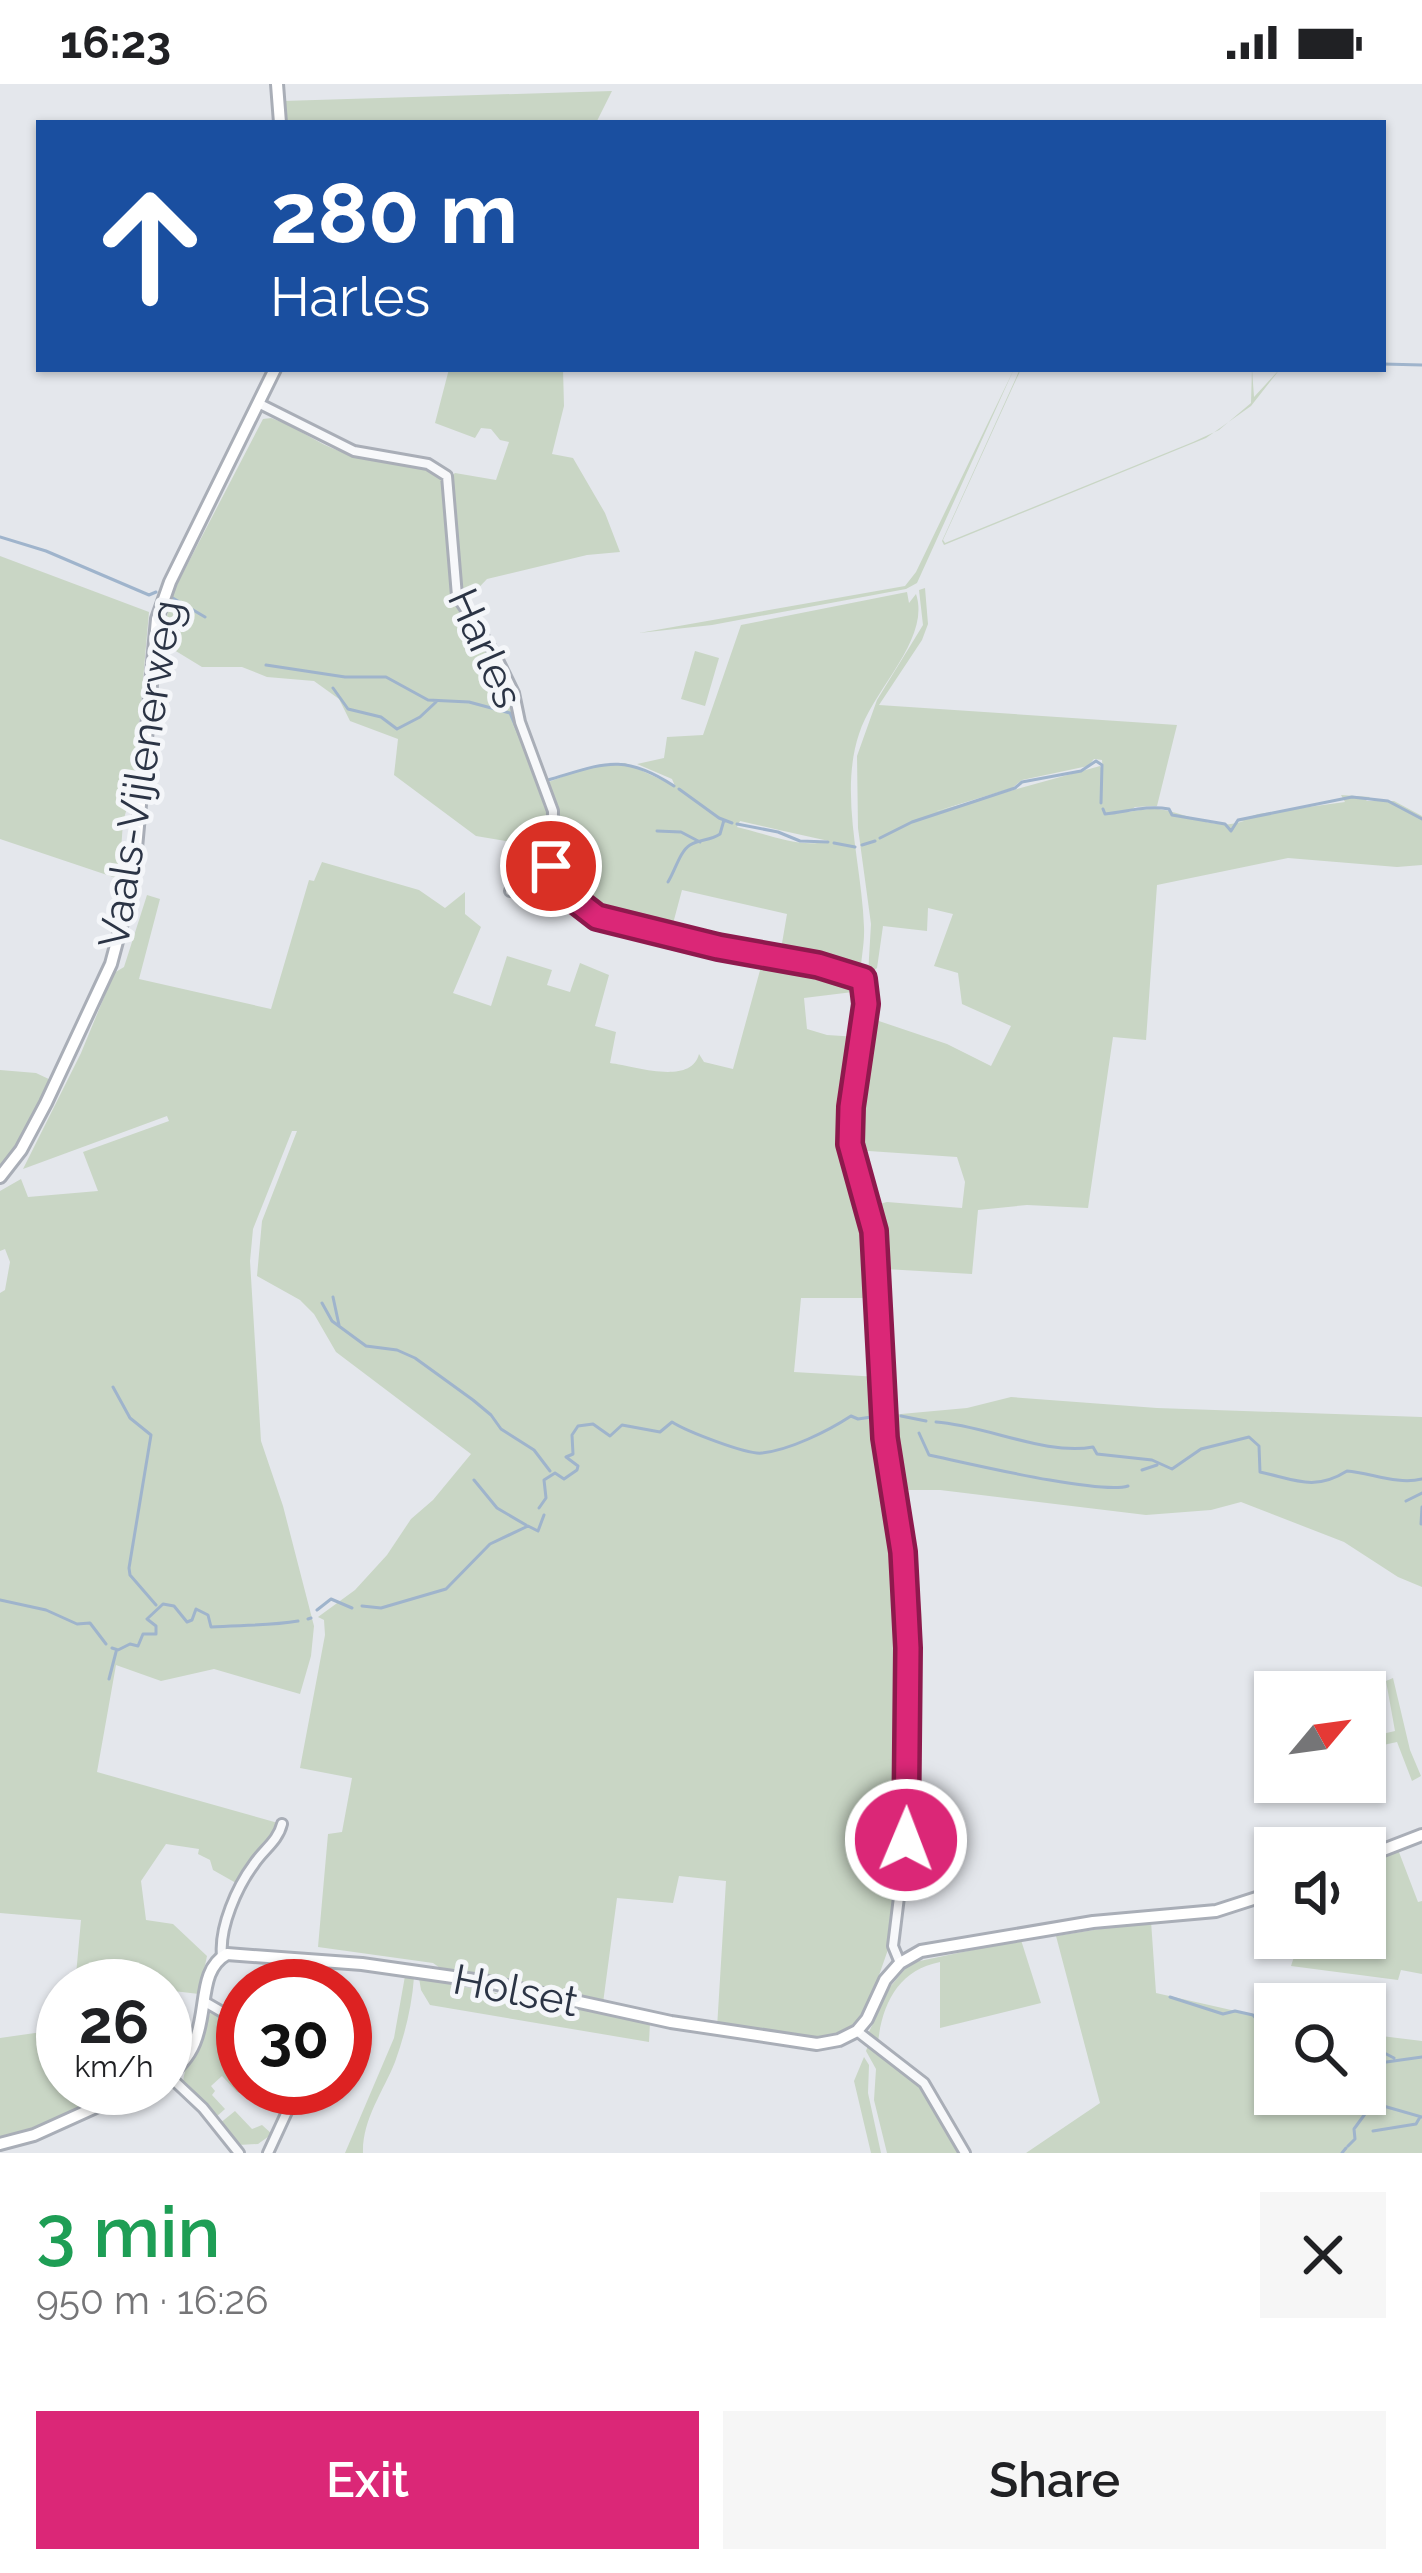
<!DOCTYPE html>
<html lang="en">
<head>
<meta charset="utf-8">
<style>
	body { margin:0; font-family:Raleway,sans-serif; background:#f6f6f6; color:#202124; height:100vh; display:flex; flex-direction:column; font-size:45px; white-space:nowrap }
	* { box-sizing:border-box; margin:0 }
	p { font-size:39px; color:#757577 }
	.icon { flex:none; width:66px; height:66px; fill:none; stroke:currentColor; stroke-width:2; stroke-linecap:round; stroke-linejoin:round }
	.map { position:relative; height:2069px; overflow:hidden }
	.details { display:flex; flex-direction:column; background:#fff; flex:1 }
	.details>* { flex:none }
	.hud { position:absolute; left:36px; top:36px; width:1350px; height:252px; border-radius:0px; box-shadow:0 3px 9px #0004; background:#1a4fa0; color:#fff; overflow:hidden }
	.needle { width:78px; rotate:61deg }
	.tools { position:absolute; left:1254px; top:1587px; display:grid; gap:24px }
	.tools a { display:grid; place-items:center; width:132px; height:132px; border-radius:0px; background:#fff; box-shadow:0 3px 9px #0004; font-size:60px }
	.speed { position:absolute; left:36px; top:1875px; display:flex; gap:24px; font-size:60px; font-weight:700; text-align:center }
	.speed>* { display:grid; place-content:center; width:156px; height:156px; border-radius:50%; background:#fff; box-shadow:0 3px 9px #0004; line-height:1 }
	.speed small { font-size:30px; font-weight:400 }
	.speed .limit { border:18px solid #d22; background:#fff; color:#111 }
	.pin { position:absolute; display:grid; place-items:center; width:102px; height:102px; color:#fff; margin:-51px; border:6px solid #fff; border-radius:50%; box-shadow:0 3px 12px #0007 }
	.me { position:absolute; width:132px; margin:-66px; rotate:1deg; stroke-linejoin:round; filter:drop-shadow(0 0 9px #0008) }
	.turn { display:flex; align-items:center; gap:42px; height:252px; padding:0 36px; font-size:54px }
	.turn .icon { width:156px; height:156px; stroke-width:2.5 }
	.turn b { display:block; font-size:84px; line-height:102px }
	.round { display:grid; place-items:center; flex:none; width:126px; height:126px; border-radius:0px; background:#f6f6f6 }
	.summary { display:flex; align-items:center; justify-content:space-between; height:204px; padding:0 36px }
	h1 { font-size:72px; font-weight:600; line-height:90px; color:#1e9e55 }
	.cta { display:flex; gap:24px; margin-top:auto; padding:24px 36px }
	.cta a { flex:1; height:138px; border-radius:0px; background:#db2777; color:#fff; font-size:48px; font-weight:600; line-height:138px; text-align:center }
	.cta a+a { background:#f6f6f6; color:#202124 }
	.status { display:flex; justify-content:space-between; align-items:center; height:84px; padding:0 60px; background:#fff; direction:ltr }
	.status svg { height:33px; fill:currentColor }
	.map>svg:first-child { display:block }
</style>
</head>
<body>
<div class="status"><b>16:23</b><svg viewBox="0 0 49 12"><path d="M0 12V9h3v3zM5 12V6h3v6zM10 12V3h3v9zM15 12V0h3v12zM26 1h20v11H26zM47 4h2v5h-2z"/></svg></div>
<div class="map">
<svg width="1422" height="2069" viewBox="0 0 1422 2069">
	<rect width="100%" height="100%" fill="#e4e7ec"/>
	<path fill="#c9d6c5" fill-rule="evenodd" d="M612 7 596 39H284L283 17Z
		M449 285H563L564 322 552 370 573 374 605 429 620 468 587 471 487 495 465 518 500 574 468 529 458 506 451 392 455 389 496 396 509 358 500 356 491 345 481 344 475 354 435 339Z
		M1014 285 917 499 906 505 712 541 639 549 905 502 916 488Z
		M1020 285H1021L943 456 945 459 1193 358 1219 346 1251 319 1252 285 1254 313 1280 285 1251 322 1206 354 944 461 942 457Z
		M271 334C296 342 317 360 342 368 374 379 419 372 445 396L453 508 506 600 550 731 548 764 476 752 394 691 398 655 350 637 339 615 314 597 267 593 242 583H202L161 558 172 510 263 335Z
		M0 472 149 528 134 699 123 738 119 795 0 755Z
		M925 504 928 540 922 556 879 621 1177 641 1157 722 1135 723 1128 728C1137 727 1149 724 1158 725 1189 729 1213 748 1244 737L1235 738 1258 730 1345 718 1341 711 1370 713 1366 717H1394L1422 732V781L1397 783 1288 774 1157 801 1146 956 1113 953 1088 1124 1027 1121 978 1126 972 1190 885 1185 881 1232 866 1214H801L794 1288 879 1293 906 1538 899 1804 891 1857 870 1917 851 1945 832 1960 717 1944 726 1797 679 1792 673 1819 617 1814 603 1919 450 1891 433 1879 318 1863 328 1750 342 1748 352 1694 300 1684 325 1551 324 1536 318 1533 355 1506 387 1471 411 1435 433 1416 471 1370 336 1268 314 1230 300 1216 257 1192 262 1137 297 1047H292L253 1145 250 1177 261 1357 283 1422 314 1542 311 1572 300 1610 214 1585 161 1597 116 1581 97 1688 278 1739V1743L236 1799 213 1786 210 1776 198 1770 199 1765 166 1760 141 1797 146 1836 173 1840 207 1872 199 1910 165 1906V1902H75L81 1836 0 1829V1209L5 1206 10 1178 5 1165 0 1167V1107L21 1095 28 1113 98 1107 83 1068 169 1037 167 1032 23 1085 81 969 114 889 124 883 147 811 160 815 139 895 271 925 309 796 314 797 322 778 419 806 445 824 465 808V830L481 843 453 909 491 922 507 872 552 886 547 901 570 908 580 879 609 891 595 942 616 948 610 979C634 982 691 1002 699 970L704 978 733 985 765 868 780 871 787 830 682 806 671 847 591 829 555 787 557 744 546 699 585 684 625 679 675 702 672 695 637 680 664 674 667 653 703 651 741 541 907 508 909 519 916 510C931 555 874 604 859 650 839 710 862 781 864 843 865 864 858 885 861 907L804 914 807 945 827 951 858 953C854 1008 836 1081 869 1129L875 1121 887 1118 962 1124 965 1098 957 1073 854 1066 870 934 947 960 991 982 1011 942 962 920 958 889 934 882 953 830 928 824 927 847 883 842 877 884 868 891 871 840 858 744 857 672 877 616 923 541 919 506ZM1094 675 1102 676 1103 688 1100 682 937 727 1012 704 1022 696 1088 682ZM740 737C770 744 801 751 829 757 799 765 768 750 737 743Z
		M695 567 719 574 705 622 681 615Z
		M0 986 36 989 53 997 42 1026 0 1090Z
		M1011 1313 1157 1324 1422 1333V1503L1398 1493 1344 1458 1241 1418 1211 1426 1146 1431 940 1406H900L890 1331 967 1324Z
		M910 1484C923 1510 927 1552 913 1578Z
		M1393 1594 1410 1666 1421 1692 1412 1697 1397 1658 1365 1665V1654L1395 1647 1386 1597Z
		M1397 1763 1418 1818 1422 1817V1890L1401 1886 1398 1896 1291 1882 1300 1854H1365V1775Z
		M1151 1837 1156 1909 1275 1936V2010H1365V1950L1422 1957V2069H1026L1100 2019 1056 1852Z
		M1021 1856 1041 1919 940 1944V1878C899 1886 882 1919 878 1959L868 1950 890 1903 910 1879Z
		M405 1892 414 1893C412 1922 405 1950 395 1978 383 2008 362 2036 363 2069H345L394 1954Z
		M419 1894 650 1939 649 1958 430 1921 421 1906Z
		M210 1929 243 1944V2004H307L285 2023 266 2013 262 2016 252 2008 248 2011 237 2008 222 1992 211 2002 215 2007 212 2011 225 2025 215 2034 183 1999C184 1978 204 1953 210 1929Z
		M63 1945V2004H121L29 2047 0 2055V1954Z
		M869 1959 927 2010 960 2069H887L874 2016 876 1985 866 1967Z
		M864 1973 869 1981 868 2009 881 2069H871L854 1997Z
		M235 2027 252 2045 262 2041 272 2050 258 2060 238 2061 219 2040Z"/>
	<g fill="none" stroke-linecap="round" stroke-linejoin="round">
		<path stroke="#9fb4cc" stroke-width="3" d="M1383 280 1422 281
			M0 453 46 467 149 511 156 508
			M171 513 205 533
			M266 581 345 593H386L428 616 469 618 510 629 538 695
			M333 604 348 625 381 633 397 645 420 633 436 618
			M548 696C603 680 622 668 674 702
			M679 705 719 734 732 739
			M1103 725 1105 730C1127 728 1146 721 1169 725L1172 731 1225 740 1231 747 1238 736 1352 713 1388 717 1422 735
			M737 740 778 748 800 757 828 758
			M657 747 681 748 700 758
			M880 754 912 738 1015 704 1022 698 1081 687 1096 677 1102 681 1101 719
			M834 759 855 763
			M862 761 875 757
			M668 798C675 787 680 767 690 761 700 755 710 757 720 750L724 736
			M333 1213 339 1241
			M322 1219 332 1237 366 1262 397 1266 415 1274 473 1316 491 1331 501 1345 534 1366 550 1387
			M113 1303 130 1334 151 1351 129 1484 130 1491 156 1521
			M888 1331H892
			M901 1332 926 1337
			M936 1338C985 1341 1046 1372 1093 1363L1097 1370 1152 1376 1172 1385 1201 1365 1249 1353 1259 1362 1260 1388C1293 1395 1314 1408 1347 1387 1371 1389 1397 1401 1422 1395
			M919 1349 929 1371C967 1379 1100 1411 1128 1402
			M1142 1386 1157 1381
			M474 1396 497 1424 526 1441
			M1406 1417 1422 1409
			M539 1424 546 1414 544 1396 555 1389 564 1395 577 1386 578 1382 566 1373 573 1370 572 1351 578 1342 593 1340 610 1352 622 1341 660 1348 672 1338C686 1347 747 1371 762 1369 790 1366 828 1347 851 1332L858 1335 878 1332
			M1421 1440 1422 1423
			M0 1516 46 1526 77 1540 90 1539 106 1560
			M362 1522 381 1524 446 1505 490 1460 528 1442 538 1447 544 1431
			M317 1526 331 1515 352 1524
			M308 1535 311 1534
			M112 1564 118 1566 130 1560 138 1562 143 1550H156V1542L147 1535 163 1520 174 1522 187 1538 192 1536 196 1525 208 1531 211 1543C240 1541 269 1542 298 1537
			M109 1595 116 1568
			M1170 1913 1223 1930 1235 1927 1253 1931 1275 1957
			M1365 1959 1394 1974
			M1365 1981 1422 1973
			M1373 2047 1416 2040 1420 2033
			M1348 2062 1355 2055 1354 2045 1373 2019 1422 2033
			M1342 2069 1346 2064"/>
		<defs>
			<path id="street" d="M260 320 354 367 428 380 447 392 457 512 496 572 514 609 520 638 553 727 552 786 562 805 584 826 603 836 717 863 817 881 863 895 867 920 851 1023 850 1061 855 1089 874 1147 877 1257 887 1377 903 1468 908 1564 906 1756 893 1862 900 1879
				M510 807 538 809 554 791
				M538 809 571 816
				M222 1872C219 1843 237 1803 254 1780 263 1766 278 1757 282 1740
				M205 1918 243 1940
				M857 1947 924 1999 965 2069
				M168 1991 203 2024 239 2069
				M268 2069 298 2004"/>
			<path id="secondary" d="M277 0 280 39
				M0 1093 21 1066 46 1019 111 880 127 820 136 764 157 535 170 498 275 285
				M1365 1773 1422 1751
				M165 1993C222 1957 187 1892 227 1870L362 1880 488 1898 671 1938 817 1960 839 1956 857 1947 867 1935 885 1896 900 1879 921 1867 1093 1838 1216 1827 1275 1808
				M0 2060 34 2051 138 2004"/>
		</defs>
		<use href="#street" stroke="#a9aeb7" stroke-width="14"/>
		<use href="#secondary" stroke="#a9aeb7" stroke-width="16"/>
		<use href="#street" stroke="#f7f8fa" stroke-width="8"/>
		<use href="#secondary" stroke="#fff" stroke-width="10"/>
	</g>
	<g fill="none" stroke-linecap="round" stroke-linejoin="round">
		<defs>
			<path id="route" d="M551 782 566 809 597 833 718 863 818 881 863 895 866 920 851 1023 850 1060 874 1147 885 1354 903 1468 908 1564 906 1756"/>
		</defs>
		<use href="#route" stroke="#8e194d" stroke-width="30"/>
		<use href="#route" stroke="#db2777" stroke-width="21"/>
	</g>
	<g text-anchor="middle" stroke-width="10" stroke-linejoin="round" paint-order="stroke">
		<g font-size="42" fill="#2b3445" stroke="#f4f6f9">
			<text transform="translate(486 564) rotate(66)" y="15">Harles</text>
			<text transform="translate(140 690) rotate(-81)" y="15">Vaals-Vijlenerweg</text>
			<text transform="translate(516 1906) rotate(11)" y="15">Holset</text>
		</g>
	</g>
</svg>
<div class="tools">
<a><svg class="needle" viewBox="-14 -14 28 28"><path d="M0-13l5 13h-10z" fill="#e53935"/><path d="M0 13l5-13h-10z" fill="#757577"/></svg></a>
<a><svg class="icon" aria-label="sound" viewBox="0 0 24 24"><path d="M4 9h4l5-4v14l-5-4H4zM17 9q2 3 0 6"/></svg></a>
<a><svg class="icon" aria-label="search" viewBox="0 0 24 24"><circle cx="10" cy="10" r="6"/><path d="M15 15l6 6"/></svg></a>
</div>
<div class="speed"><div>26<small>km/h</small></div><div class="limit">30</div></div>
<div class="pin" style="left:551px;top:782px;background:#d93025"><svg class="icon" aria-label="arrive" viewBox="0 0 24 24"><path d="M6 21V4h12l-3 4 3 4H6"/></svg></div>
<svg class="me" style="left:906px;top:1756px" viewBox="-20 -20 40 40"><circle r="17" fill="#db2777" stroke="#fff" stroke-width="3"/><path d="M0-11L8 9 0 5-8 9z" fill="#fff"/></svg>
<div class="hud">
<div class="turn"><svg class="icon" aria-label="ahead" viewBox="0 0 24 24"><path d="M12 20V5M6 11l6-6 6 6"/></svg><div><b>280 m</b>Harles</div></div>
</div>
</div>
<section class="details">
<div class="summary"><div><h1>3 min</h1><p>950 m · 16:26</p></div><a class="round"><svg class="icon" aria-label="close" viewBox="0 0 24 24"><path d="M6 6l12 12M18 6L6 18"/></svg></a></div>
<div class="cta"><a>Exit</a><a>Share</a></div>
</section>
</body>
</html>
